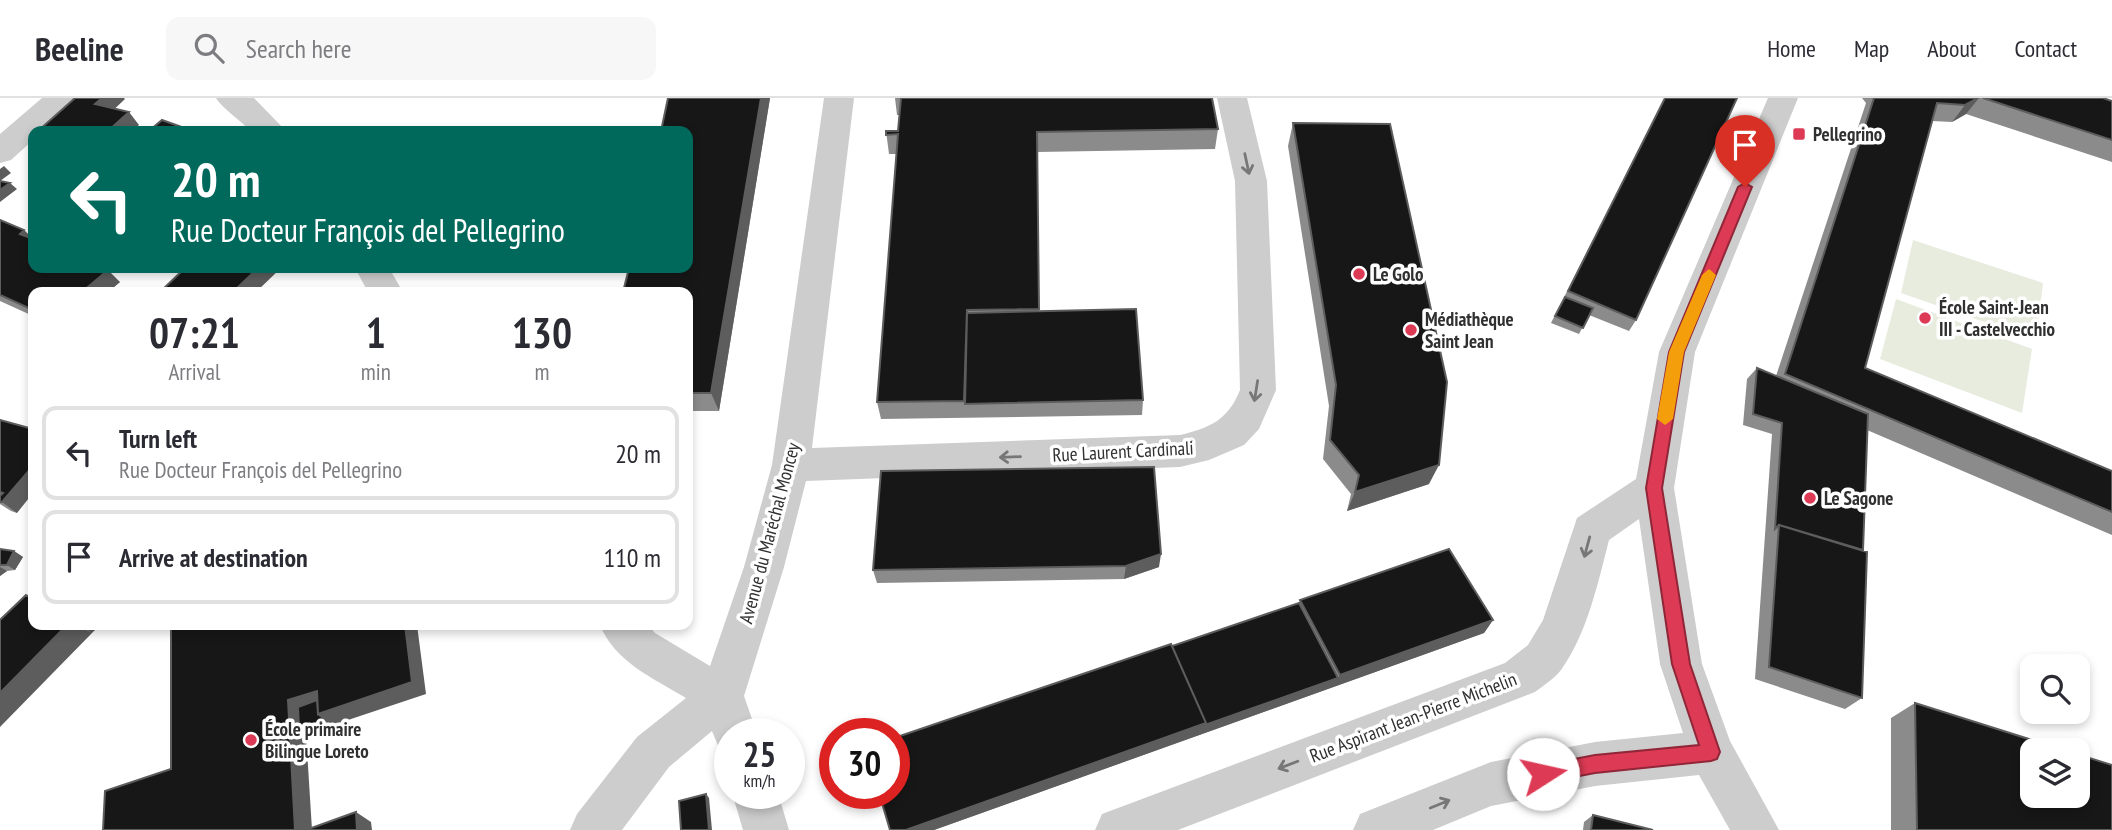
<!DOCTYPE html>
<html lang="en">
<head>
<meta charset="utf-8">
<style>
	body { margin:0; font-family:"PT Sans Narrow",sans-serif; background:#f7f7f7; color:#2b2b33; height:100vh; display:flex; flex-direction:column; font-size:26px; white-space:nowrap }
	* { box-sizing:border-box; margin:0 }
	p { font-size:23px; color:#7c7c81 }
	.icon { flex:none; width:38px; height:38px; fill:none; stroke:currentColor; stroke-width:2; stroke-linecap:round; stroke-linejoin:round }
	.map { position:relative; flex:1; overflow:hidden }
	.side { position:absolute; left:28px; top:189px; width:665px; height:343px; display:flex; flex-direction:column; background:#fff; border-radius:14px; box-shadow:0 4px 10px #0003 }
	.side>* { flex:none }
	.banner { position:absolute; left:28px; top:28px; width:665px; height:147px; border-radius:14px; box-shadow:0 4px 10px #0003; background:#00695c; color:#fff; overflow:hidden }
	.tools { position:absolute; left:2020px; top:556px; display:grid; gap:14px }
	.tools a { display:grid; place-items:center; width:70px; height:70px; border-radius:14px; background:#fff; box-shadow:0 4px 10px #0003; font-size:35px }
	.speed { position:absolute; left:714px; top:620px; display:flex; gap:14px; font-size:35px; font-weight:700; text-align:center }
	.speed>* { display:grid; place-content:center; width:91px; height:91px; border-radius:50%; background:#fff; box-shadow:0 4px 10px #0003; line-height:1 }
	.speed small { font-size:18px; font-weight:400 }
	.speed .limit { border:10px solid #d22; background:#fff; color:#111 }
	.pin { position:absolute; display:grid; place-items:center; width:60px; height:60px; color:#fff; margin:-72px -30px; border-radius:50% 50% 50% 0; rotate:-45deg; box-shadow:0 0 7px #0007 }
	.pin .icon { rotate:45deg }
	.me { position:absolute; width:77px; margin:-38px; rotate:80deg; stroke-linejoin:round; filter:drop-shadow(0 0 5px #0008) }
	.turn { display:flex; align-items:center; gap:24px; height:147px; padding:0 28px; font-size:32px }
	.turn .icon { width:91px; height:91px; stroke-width:2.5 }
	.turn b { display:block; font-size:49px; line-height:60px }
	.eta { display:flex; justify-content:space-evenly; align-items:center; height:119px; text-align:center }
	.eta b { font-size:42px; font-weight:700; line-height:49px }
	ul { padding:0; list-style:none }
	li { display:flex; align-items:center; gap:21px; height:94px; margin:0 14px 10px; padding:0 14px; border:4px solid #e1e1e2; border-radius:14px }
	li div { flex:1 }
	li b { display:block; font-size:26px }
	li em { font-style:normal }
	header { display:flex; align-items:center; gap:42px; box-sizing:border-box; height:98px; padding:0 35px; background:#fff; border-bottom:2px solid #e1e1e2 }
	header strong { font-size:33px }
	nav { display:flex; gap:38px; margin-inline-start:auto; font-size:24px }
	.search { width:490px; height:63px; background:#f7f7f7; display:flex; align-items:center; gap:18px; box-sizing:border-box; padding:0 24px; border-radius:14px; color:#7c7c81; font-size:26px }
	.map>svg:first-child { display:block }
</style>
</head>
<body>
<header>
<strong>Beeline</strong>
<div class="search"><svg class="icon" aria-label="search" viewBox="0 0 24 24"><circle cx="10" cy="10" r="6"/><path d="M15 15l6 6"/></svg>Search here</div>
<nav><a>Home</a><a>Map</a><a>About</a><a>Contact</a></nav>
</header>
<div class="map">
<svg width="2112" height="732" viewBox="0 0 2112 732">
	<rect width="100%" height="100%" fill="#fff"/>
	<path fill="#e7ecde" d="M1913 142 2043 185 2036 242 1901 195Z
		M1896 201 2032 251 2022 315 1880 261Z"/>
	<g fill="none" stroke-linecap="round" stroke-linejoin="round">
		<path fill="#cdcdcd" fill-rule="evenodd" d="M42 0H76L43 33H33V42L11 62 0 65V36Z
			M216 0H254L286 33H251C242 24 221 9 216 0Z
			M824 0H854L812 350 1180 337C1210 330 1228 322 1240 292L1235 83 1217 0H1247L1267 83 1276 292 1259 331 1244 347 1209 362 1180 369 806 383 784 469 744 598 757 635H730V654L719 650 712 633 669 669 622 732H570L577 716 637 639 686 600C653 580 615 564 600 527H648L655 535 710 568 744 469 772 367Z
			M1768 0H1798L1695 254 1674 390 1702 566 1730 643 1779 732H1730L1699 677 1595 688 1491 708 1433 732H1353L1360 716 1491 664 1595 644 1683 635 1660 566 1639 421 1609 442C1598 485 1587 536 1561 572 1554 581 1544 587 1535 594L1178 732H1095L1102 716 1505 565 1528 547 1543 522 1577 420 1636 381 1659 254Z
			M355 170H389L403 194H368Z
			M732 695H778L789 732H743Z"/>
	</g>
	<path fill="#8b8b8b" d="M668 0H770L719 313H688V194Z
		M895 0H1212L1218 31 1215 51 1037 54 1039 213 1143 302 1142 317 881 321 877 304 897 56H889L886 33H898L899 17H897Z
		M1665 0 1636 222 1629 233 1589 217 1579 236 1551 225Z
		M1862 0H2103L2112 3V64L1966 16 1952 24 1932 23 1865 270 2112 373V437L1867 332 1863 452 1862 600 1845 611 1755 581 1772 336 1743 327 1747 281 1757 270 1776 278 1866 5Z
		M1293 25 1429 386 1347 413 1351 396 1323 361 1329 308 1288 48Z
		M0 122 24 132 33 141 120 184 108 194H33V218L0 203Z
		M0 322 17 415 11 413 0 406Z
		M881 373 1159 469 1124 481 877 485 873 472Z
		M0 451 14 453 23 459 15 472 7 473 0 478Z
		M1300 502 1493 522 1484 535 934 732H890L1172 548 1299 505Z
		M1915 605 2112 732H1891V620Z
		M1593 717 1653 732H1583L1584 724Z"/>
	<path fill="#5d5d5d" d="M102 0H124L125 1 106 19 95 6Z
		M761 0H770L719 313 711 295Z
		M1979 0 1966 16 1952 24 1965 7Z
		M129 14 139 27 132 33H108Z
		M4 68 11 75 0 83V71Z
		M10 85 17 91 0 104V92Z
		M24 132 33 141 20 136Z
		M258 170H281L256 194H233Z
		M108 172 120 184 108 194H82Z
		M1439 367 1429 386 1347 413 1355 394Z
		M33 368V395L17 415 2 404Z
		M14 453 23 459 15 472 7 467Z
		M1161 456 1159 469 1124 481 1126 468Z
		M0 469 7 473 0 478Z
		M1493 522 1484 535 934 732H906L1206 625 1338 580 1340 577Z
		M67 527H78L92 535 0 629V595Z
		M87 527H100L92 535 84 530Z
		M405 527H417L426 596 306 636 312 732H295L288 602Z
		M706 696 709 700 712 732H709Z
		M356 714 371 724 372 732H357Z"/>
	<path fill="#171717" stroke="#5d5d5d" stroke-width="2" d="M75 0H102L95 6 129 14 108 33H38Z
		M668 0H761L711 295H688V194H623L629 170H688V33H661Z
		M901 0H1212L1218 31 1037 34 1039 211 967 212 964 303 877 304 898 36 886 37V33H898Z
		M1665 0H1737L1636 222 1568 193Z
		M1874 0H1978L1965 7 1937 5 1865 270 2112 373V414L1785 276Z
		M1983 0H2103L2112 3V42Z
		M162 22 187 31 183 33H149Z
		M1293 25 1390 26 1447 284 1439 367 1355 394 1359 377 1330 342 1336 287Z
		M0 83 10 85 0 92Z
		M0 122 24 132 20 136 33 141V170H103L108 172 82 194H33V212L0 197Z
		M185 170H258L233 194H160Z
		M1565 199 1593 210 1583 230 1555 218Z
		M1136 211 1143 302 965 306 967 215Z
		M1757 270 1868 316 1863 452 1779 427 1775 431 1782 325 1753 316Z
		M0 322 33 331V368L2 404H0V398L3 395 0 394Z
		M1154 369 1161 456 1126 468 873 472 881 373Z
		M1779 427 1867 454 1862 600 1769 569Z
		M0 451 14 453 7 467H0Z
		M1449 451 1493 522 1340 577 1300 502Z
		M26 497 33 501V527H67L0 595V522Z
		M1299 505 1338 580 1205 627 1206 625 1172 548Z
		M171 527H405L412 584 318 616 317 593 288 602 295 732H103L105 693 171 671Z
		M1171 546 1206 625 906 732H890L879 695H894V640Z
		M317 602 318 616 327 623 299 632 298 609Z
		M1915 605 2067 653H2032V698H2077V656L2112 667V732H1917Z
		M706 696 709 732H681L679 703Z
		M356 714 357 732H306Z
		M1593 717 1653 732H1591Z"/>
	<defs><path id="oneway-shaft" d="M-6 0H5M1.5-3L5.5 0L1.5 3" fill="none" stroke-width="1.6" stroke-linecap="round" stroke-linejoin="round" transform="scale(1.75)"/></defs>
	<g stroke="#777">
		<use href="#oneway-shaft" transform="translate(1247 66) rotate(78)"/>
		<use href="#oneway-shaft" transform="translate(1256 293) rotate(99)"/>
		<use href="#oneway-shaft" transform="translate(1010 359) rotate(178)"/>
		<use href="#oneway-shaft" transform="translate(1587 449) rotate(105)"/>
		<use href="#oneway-shaft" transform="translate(1288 667) rotate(159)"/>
		<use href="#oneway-shaft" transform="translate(1440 706) rotate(-22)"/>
	</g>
	<path fill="#dd3b55" stroke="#902637" stroke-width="2" d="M1745 85 1752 89 1684 254 1662 390 1690 566 1720 654 1717 661 1711 663 1595 675 1543 685 1536 682 1533 676 1536 670 1543 667 1595 657 1699 647 1672 566 1646 390 1669 254 1738 89Z"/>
	<path fill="#f59e0b" d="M1709 171 1716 177 1684 254 1673 321 1665 327 1657 321 1669 254 1702 177Z"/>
	<g fill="#dd3b55" stroke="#fff" stroke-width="2.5">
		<rect x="1792" y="29" width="14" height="14" rx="3.5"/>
		<circle cx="1359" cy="176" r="7"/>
		<circle cx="1925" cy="220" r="7"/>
		<circle cx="1411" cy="232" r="7"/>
		<circle cx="1810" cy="400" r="7"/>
		<circle cx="251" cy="642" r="7"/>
	</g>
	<g text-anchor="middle" stroke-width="7" stroke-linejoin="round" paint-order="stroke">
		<g font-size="19" font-weight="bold" fill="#303030" stroke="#fff" text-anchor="start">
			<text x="1813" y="43">Pellegrino</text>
			<text x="1373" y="183">Le Golo</text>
			<text x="1939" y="216">École Saint-Jean<tspan x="1939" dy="22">III - Castelvecchio</tspan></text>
			<text x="1425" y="228">Médiathèque<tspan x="1425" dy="22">Saint Jean</tspan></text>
			<text x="1824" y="407">Le Sagone</text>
			<text x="265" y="638">École primaire<tspan x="265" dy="22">Bilingue Loreto</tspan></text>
		</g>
		<g font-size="19" fill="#303030" stroke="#fff">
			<text transform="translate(1123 353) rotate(-3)" y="7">Rue Laurent Cardinali</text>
			<text transform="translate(769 435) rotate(-75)" y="7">Avenue du Maréchal Moncey</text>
			<text transform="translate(1413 619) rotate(-21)" y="7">Rue Aspirant Jean-Pierre Michelin</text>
		</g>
	</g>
</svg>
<div class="tools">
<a><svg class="icon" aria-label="search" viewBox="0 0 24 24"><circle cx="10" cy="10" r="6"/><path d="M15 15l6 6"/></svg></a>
<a><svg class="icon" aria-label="layers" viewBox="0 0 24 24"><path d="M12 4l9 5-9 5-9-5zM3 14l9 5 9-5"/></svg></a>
</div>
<div class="speed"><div>25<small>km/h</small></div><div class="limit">30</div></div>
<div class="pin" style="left:1745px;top:89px;background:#d93025"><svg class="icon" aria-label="arrive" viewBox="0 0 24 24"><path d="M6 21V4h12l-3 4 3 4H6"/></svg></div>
<svg class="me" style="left:1543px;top:676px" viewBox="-20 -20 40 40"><circle r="19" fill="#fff"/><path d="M0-13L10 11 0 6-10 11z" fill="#dd3b55"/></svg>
<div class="banner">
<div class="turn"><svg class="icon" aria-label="left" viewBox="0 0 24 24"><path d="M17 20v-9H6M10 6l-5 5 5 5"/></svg><div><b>20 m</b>Rue Docteur François del Pellegrino</div></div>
</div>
<section class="side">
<div class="eta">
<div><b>07:21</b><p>Arrival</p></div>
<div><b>1</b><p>min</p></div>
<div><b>130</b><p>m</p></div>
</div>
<ul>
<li><svg class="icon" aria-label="left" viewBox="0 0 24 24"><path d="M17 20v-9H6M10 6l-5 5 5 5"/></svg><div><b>Turn left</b><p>Rue Docteur François del Pellegrino</p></div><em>20 m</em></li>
<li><svg class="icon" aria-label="arrive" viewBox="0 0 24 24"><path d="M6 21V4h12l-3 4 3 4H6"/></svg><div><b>Arrive at destination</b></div><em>110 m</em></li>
</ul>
</section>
</div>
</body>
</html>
